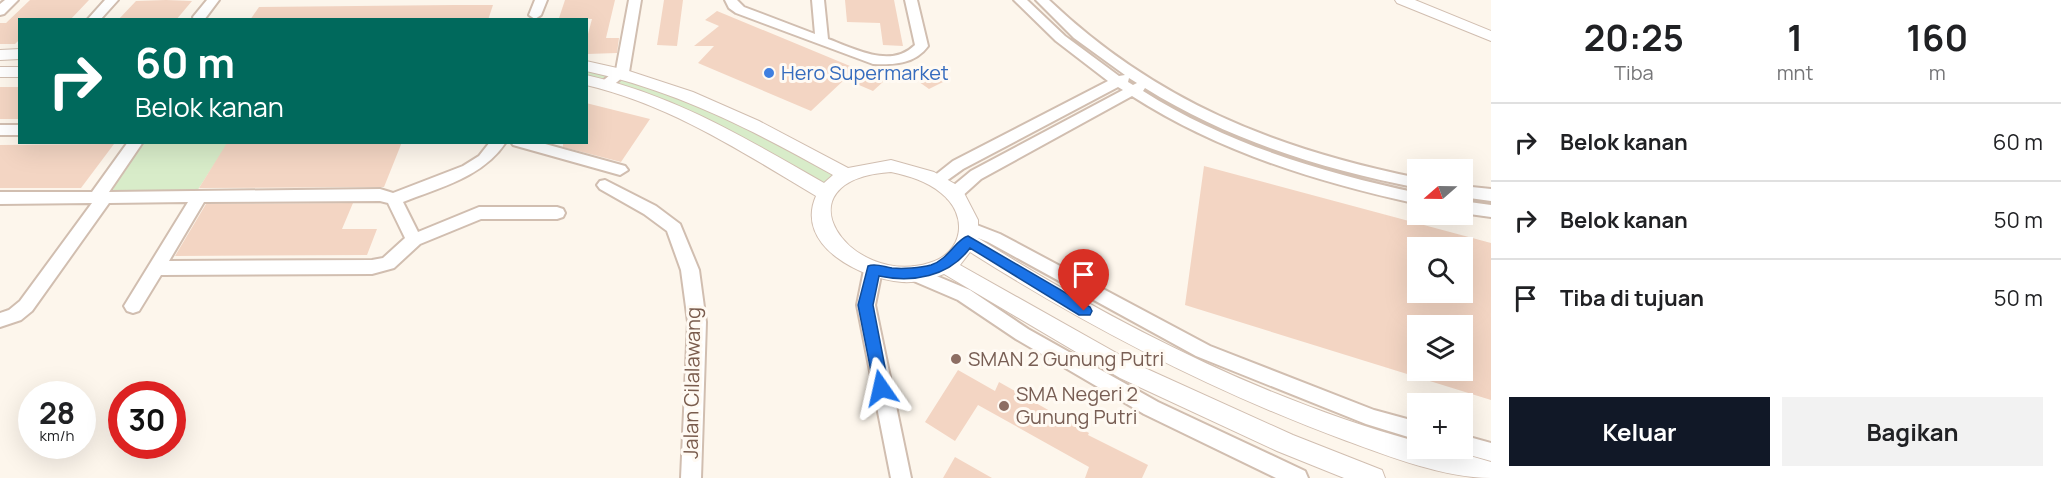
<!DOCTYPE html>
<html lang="id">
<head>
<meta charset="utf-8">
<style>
	body { margin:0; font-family:Manrope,sans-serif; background:#f2f2f2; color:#202124; height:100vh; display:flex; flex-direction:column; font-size:22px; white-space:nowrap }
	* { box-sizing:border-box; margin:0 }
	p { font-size:20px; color:#757577 }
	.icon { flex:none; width:33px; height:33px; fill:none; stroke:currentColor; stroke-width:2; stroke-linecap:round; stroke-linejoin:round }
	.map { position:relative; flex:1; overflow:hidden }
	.sheet { display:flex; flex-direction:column; background:#fff; width:570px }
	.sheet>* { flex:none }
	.hud { position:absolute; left:18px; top:18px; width:570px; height:126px; border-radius:0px; box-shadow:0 6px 24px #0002; background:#00695c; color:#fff; overflow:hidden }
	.needle { width:39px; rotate:250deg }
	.fabs { position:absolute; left:1407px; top:159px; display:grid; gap:12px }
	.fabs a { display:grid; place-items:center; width:66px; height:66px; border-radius:0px; background:#fff; box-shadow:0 6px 24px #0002; font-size:30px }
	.speed { position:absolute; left:18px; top:381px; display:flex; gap:12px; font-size:30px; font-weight:700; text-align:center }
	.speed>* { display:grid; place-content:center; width:78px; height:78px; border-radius:50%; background:#fff; box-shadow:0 6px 24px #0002; line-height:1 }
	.speed small { font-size:15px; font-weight:400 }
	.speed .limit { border:9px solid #d22; background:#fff; color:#111 }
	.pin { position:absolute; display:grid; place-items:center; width:51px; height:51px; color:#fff; margin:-62px -26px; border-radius:50% 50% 50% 0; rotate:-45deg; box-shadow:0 0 6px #0007 }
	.pin .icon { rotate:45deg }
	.me { position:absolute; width:66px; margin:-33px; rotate:349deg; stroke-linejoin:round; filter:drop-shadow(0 0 4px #0008) }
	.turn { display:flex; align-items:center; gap:21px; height:126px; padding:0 18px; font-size:27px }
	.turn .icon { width:78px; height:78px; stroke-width:2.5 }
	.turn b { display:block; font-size:42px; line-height:51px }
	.eta { display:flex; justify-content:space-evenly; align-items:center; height:102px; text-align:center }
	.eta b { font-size:36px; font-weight:700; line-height:42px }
	.button { display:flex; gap:12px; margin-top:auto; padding:12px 18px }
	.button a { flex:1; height:69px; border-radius:0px; background:#111827; color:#fff; font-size:24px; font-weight:700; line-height:69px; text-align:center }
	.button a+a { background:#f2f2f2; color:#202124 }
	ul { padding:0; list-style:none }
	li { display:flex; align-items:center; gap:18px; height:78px; padding:0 18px; border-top:2px solid #e0e0e0 }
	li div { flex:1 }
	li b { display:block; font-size:22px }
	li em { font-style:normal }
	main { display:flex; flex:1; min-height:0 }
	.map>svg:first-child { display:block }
</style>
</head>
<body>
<main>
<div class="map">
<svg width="1491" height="478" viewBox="0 0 1491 478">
	<rect width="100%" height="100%" fill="#fdf6ec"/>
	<path fill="#d8ecc9" d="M586 66 684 95 847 175 826 193 697 120 587 80Z
		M143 143H228L197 191 115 194 113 190 115 183Z"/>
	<path fill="#f3d5c3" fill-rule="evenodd" d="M30 0H89L70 20H20V39L15 44H0V23H6Z
		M166 0 192 1 176 20H118L136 1Z
		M565 0H615L606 38H619L617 53 587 54 588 34 592 19 559 18Z
		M664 0H683L677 46 657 45Z
		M845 0H894L903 46 883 45 880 23 847 22Z
		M454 5H493L488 20H250L259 7Z
		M717 11 850 66 884 81 873 91 845 79 811 111 698 63 714 46H694L719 26 705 20Z
		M932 70 947 80 929 89 915 79Z
		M0 87H20V119H0Z
		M586 103 650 119 621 162 563 147V142H586Z
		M402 142 384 187 199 188 227 143Z
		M114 144 81 188H0V145Z
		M1204 166 1491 243V400L1185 305ZM1418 248H1462V292H1418ZM1418 326H1462V370H1418Z
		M353 203 342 229H377L367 255 175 256 206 204Z
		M958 370 995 391 999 382 1089 433 1088 435 1148 465 1142 478H1085L1089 467 978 405 955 441 925 422Z
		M955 457 992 478H943Z"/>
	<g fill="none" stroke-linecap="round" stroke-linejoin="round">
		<defs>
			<path id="minor" d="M5 0H18L4 14 0 15V4Z
				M105 0H118L100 20H87Z
				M207 0H219L204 20H194L193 17Z
				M535 0H547L541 15 535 19 529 15Z
				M629 0H641L629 72 611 87H601L599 84 616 70Z
				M725 0H737L744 7 815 34 812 0H824L828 39C855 49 891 69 915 45L905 0H917L928 46C915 64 894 65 873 64L736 13 729 8Z
				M1014 0H1027L1065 36 1119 76 1125 75 1074 38 1036 0H1049C1155 101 1275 149 1418 178V188C1322 169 1228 140 1145 88L1143 91C1226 144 1321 172 1418 193V204C1318 182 1219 152 1132 96L981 179 960 198H948L946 194 948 190 971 171 1123 90 1118 87 963 169 942 184H932L929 180 953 161 1108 81 1056 41ZM1129 78 1137 83 1133 85 1128 82Z
				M0 125H20V135H0Z
				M128 142H143L109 192 380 189 393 193 463 166 479 156 490 142H506C483 177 441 187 403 202L418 232 479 207H557L563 209 565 213 563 217 557 219H481L420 244 394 268 372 274 161 275 139 311 133 313 127 311 124 306 188 202 109 203 32 311 21 320 0 327V313L9 310 20 301 92 203 0 204V192H92ZM380 201 388 203 405 238 383 258 372 260 169 261 204 202Z
				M511 142H538L625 166 628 170 620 175 513 145Z
				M605 180 656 206 680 224 699 270 706 322 701 478H681L688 322 681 270 667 231 644 214 600 189 597 185 600 181Z
				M1462 186 1491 189V201L1462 197Z
				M1462 201 1491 205V217L1462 213Z
				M969 222 1000 234 1210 346 1374 410 1418 422V440L1366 424 1196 356 988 242 963 232 961 228 963 224Z
				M873 263 879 265 882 270 875 305 911 478H891L857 305 864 270 867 265Z
				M915 267 970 290 1028 329 1158 402 1305 471 1308 478H1276L1144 414 1016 339 958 300 909 279 906 274 909 269Z
				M1462 435 1491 443V461L1455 451 1454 448H1462Z"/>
			<path id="tertiary" d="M1395 0H1415L1491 31V41L1397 3Z
				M20 49V59L0 60V50Z
				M586 61 626 70 693 92 759 121 848 168 891 160 934 172 955 184 964 193 978 220V238C1115 323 1261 399 1418 442V448H1443L1491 462V478C1445 478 1390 457 1347 441 1214 392 1090 328 970 252L960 265 1136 364 1293 435 1382 470 1385 478H1344L1277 451 1120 378 944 274C930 279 917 283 902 282 862 279 794 246 816 196 742 152 671 105 586 85V75C677 96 745 138 824 183L833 175C755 131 675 90 586 71ZM891 172C909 176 927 181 941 193 969 215 964 253 929 263 850 288 774 180 891 172Z
				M0 67H20V77H0Z"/>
		</defs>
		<use href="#minor" stroke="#d1beb0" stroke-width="4"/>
		<use href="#tertiary" stroke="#d1beb0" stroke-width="2"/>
		<use href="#minor" fill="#fff" fill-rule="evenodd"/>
		<use href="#tertiary" fill="#fff" fill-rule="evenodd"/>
	</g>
	<path fill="#1a73e8" stroke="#114b97" stroke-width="1.5" d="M968 236 1090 307 1092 311 1090 315H1079L970 248C949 277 912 283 879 276L873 305 889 388 887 392 881 394 875 392 858 305 868 266C876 263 884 267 892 268 903 269 920 268 931 265 949 259 956 239 968 236Z"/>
	<circle fill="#3f7fe0" stroke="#fffaf3" stroke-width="2" cx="769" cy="73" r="6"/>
	<g fill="#8d6e63" stroke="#fffaf3" stroke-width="2">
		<circle cx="956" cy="359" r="6"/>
		<circle cx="1004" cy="406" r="6"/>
	</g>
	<g text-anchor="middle" stroke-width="6" stroke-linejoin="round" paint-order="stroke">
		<g font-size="20" fill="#366cbe" stroke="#fffaf3" text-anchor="start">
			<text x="781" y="80">Hero Supermarket</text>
		</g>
		<g font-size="20" fill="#785e54" stroke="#fffaf3" text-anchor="start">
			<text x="968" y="366">SMAN 2 Gunung Putri</text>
			<text x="1016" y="401">SMA Negeri 2<tspan x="1016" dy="23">Gunung Putri</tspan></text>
		</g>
		<g font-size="20" fill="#7a5c4d" stroke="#fffaf3">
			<text transform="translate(692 383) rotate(-89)" y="7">Jalan Cilalawang</text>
		</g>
	</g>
</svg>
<div class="fabs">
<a><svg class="needle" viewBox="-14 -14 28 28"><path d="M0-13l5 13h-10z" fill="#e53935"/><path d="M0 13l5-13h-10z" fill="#757577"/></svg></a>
<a><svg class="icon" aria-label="search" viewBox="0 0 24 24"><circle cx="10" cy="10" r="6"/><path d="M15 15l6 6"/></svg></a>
<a><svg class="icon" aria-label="layers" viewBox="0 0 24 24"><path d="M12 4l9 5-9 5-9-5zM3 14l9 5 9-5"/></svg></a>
<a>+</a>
</div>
<div class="speed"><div>28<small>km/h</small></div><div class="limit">30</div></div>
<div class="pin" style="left:1084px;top:311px;background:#d93025"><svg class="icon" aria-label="arrive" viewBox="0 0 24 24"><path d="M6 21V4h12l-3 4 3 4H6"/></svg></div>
<svg class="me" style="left:881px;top:388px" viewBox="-20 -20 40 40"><path d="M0-17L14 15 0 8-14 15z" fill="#1a73e8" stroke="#fff" stroke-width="4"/></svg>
<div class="hud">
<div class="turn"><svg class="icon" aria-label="right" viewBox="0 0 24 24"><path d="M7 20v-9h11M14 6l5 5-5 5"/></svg><div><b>60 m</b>Belok kanan</div></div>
</div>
</div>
<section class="sheet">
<div class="eta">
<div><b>20:25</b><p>Tiba</p></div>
<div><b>1</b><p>mnt</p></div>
<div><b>160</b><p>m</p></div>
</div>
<ul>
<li><svg class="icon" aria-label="right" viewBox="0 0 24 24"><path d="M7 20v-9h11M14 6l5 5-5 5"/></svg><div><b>Belok kanan</b></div><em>60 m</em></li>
<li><svg class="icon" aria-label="right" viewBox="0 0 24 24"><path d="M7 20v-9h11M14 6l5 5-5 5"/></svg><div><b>Belok kanan</b></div><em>50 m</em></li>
<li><svg class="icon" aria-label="arrive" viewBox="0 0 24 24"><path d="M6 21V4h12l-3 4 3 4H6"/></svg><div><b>Tiba di tujuan</b></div><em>50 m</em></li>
</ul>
<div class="button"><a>Keluar</a><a>Bagikan</a></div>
</section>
</main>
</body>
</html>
